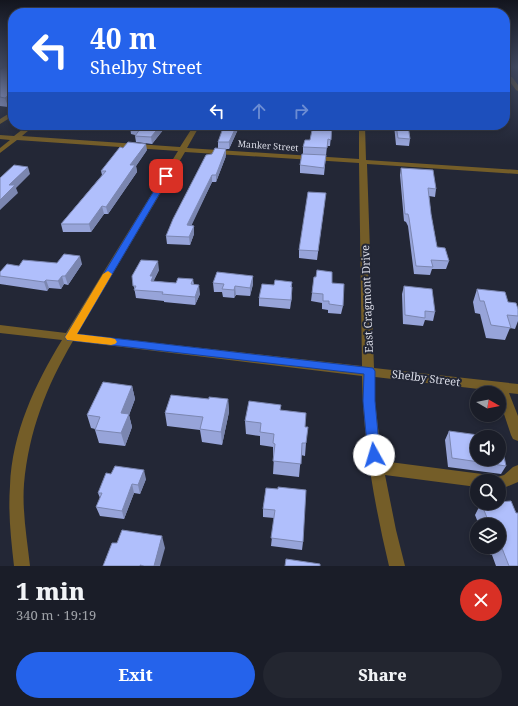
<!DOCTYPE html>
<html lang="en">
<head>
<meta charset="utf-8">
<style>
	body { margin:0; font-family:"Noto Serif",serif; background:#232630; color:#f1f3f6; height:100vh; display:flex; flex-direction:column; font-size:15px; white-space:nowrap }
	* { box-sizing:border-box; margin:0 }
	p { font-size:13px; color:#9fa2a8 }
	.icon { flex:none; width:22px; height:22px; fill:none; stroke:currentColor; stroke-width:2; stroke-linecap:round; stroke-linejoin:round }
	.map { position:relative; height:566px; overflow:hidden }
	.sheet { display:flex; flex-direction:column; background:#1a1d28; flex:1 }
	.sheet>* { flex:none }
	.guide { position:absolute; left:8px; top:8px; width:502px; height:122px; border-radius:16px; box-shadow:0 2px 6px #0003,0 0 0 1px #383b45; background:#2563eb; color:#fff; overflow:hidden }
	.needle { width:26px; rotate:99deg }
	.fabs { position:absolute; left:470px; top:386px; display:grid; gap:8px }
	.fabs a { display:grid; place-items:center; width:36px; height:36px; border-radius:50%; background:#1a1d28; box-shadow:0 2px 6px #0003,0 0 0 1px #383b45; font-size:20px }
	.pin { position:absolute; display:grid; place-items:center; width:34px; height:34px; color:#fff; margin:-17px; border-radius:8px; box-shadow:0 2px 6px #0006 }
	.me { position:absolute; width:44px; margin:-22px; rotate:354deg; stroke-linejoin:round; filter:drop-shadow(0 0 3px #0008) }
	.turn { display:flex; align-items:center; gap:14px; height:84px; padding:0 16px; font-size:18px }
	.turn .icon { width:52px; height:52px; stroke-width:2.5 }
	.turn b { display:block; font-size:28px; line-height:34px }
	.lanes { display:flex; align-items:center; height:38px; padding:0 16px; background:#0003; justify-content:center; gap:20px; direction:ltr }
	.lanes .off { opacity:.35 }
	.round { display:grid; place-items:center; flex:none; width:42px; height:42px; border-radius:21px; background:#232630 }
	.headline { display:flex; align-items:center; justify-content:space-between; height:68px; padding:0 16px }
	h1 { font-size:24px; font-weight:800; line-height:30px }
	.button { display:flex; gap:8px; margin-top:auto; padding:8px 16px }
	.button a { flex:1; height:46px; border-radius:24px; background:#2563eb; color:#fff; font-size:16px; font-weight:800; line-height:46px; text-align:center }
	.button a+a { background:#232630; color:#f1f3f6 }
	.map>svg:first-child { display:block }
</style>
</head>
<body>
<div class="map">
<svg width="518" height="566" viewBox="0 0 518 566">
	<rect width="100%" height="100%" fill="#232736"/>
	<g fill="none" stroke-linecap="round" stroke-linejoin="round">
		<path fill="#745d28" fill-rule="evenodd" d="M508 77H512L518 85V91L516 90 507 78Z
			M13 111V116L0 124V119Z
			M28 125H35L22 136 180 147 194 125H200L187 148 359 159V125H365L366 160 518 170V174L367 164 374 368 518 384V394L509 393 518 416V441L513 439 511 435 499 399V393L496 391 375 377V401L382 461 482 474 487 476 489 481H477V487L385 475 396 530 405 566H389C374 503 363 440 362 376L73 341C46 387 29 431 24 484 22 511 27 539 30 566H14C11 539 8 513 10 486 12 433 35 384 62 340L0 333V325L66 333 178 151 17 140 0 153V148L10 140 0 139V135L14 136ZM185 152 359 163 362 366 77 334Z
			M518 465V482L499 490V481H493L494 478 504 475 513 467Z"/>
	</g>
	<path fill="#97a4d9" d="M0 70 8 107 0 106Z
		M132 125H167L152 144 136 142 135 136V135L131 134 130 127Z
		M240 125 229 149H218V142Z
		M332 125 330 146H327L324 175 300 173V165L303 154V147L310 140Z
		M394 125H408L410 139 409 146 396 145Z
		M147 150 136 166 137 172 108 214H104L91 232H63L61 224 102 175 101 171Z
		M226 156 216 182H212L191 225 194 226V234L190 245 167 244 166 236Z
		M401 168 436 189 435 197 429 196 431 214 437 247 449 261 446 269H432L430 275 414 274 408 226 406 222 404 221 400 175Z
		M325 201 317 260 299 258V250Z
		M57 263 82 264 68 285 64 284 61 289 49 288 47 291 0 284V272L19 266Z
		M159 270 154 280V281L176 283 193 279 194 285 200 294 195 305 164 302V301L136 298 132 276Z
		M314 277 332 283 343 306 341 314 328 313V310L322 309V303L311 301Z
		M292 282V296L290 309 259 306V298L274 285Z
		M213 283 253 284 250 296 236 295 234 298 223 297 222 292H214Z
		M404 286 435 312 433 321 425 320 423 326 403 324 402 294Z
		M477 289 508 302 518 309V321L515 329 510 328 505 340 486 338 480 314 475 313 473 302Z
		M132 386 135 399 129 415 132 427 125 446 99 443 95 430V429L91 428 87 415Z
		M209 399H228L229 412 222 445 202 442 200 430 167 426 165 413Z
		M281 405 280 410 305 427 306 443 305 456 301 455 299 477 273 474 274 456H273V447L260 445V436L246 434 245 421Z
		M449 431 506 466 501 474 448 467 445 440Z
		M146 479 140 494 134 493 124 519 100 516 96 507 100 498 98 493Z
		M266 488 303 542 302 550 271 546 274 518 263 517V509Z
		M481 503H499L518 566H496L492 555H490L487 547H499V525H479L475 515Z"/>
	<path fill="#7b86b0" d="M13 92V103L8 107 5 98Z
		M161 125H167L152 144 151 137Z
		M237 125H240L229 149V142Z
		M146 144 147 150 136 166 137 172 108 214 106 207 130 165Z
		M226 149V156L216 182V175Z
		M28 167 30 174 16 188 18 193 0 210V200L9 185Z
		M212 175V182L188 233 187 225Z
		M102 206 104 214 91 232 89 224Z
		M194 226V234L190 245 189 237Z
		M80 256 82 264 68 285 65 276Z
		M158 261 159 270 154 280 155 284 152 289 150 276Z
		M62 276 64 284 61 289 58 281Z
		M253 276V284L250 296V288Z
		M46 280 49 288 47 291 44 282Z
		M199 285 200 294 195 305V297Z
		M235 286 236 295 234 298V290Z
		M292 287V296L290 309 291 300Z
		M132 386 135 399 129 415 132 427 125 446 121 433V413Z
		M228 399 229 412 222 445 221 432Z
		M144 470 146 479 140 494 138 485Z
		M132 484 134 493 124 519 122 511Z
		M162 536 165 548 160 566H154Z"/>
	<path fill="#b0bffc" stroke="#7b86b0" d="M8 66H13V92L5 98 0 97V70Z
		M132 125H161L151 137 135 136 140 129 130 127Z
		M224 125H237L229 142H218Z
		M313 125H332L331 140 328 139 327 148 303 147 305 140H310Z
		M396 125H408L410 139 398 138Z
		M128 142 146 144 130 165H135L106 207 102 206 89 224H61L106 171H101L120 147 123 148Z
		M215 148 226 149 216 175H212L187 225 194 226 189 237 166 236 173 219 206 155 212 154Z
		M302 154 326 155 324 168 300 165Z
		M14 165 28 167 9 185H15L0 200V178Z
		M401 168 433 170 436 189 428 188 431 214 437 247 445 248 449 261 431 260 433 267 416 266 409 218 408 214H405Z
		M308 192 326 193 318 251 299 250Z
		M64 254 80 256 65 276H62L58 281 46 280 44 282 0 276V272L7 264 19 266 23 260 57 263Z
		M141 260 158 261 150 276H153L151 281 176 283 178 278 193 279 191 284 199 285 195 297 162 294 163 292 134 290 136 286H133L132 276Z
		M317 270 332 272V283L344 284 343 306 329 304V301H323V294L312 293 314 277H316Z
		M217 272 253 276 250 288 235 286 234 290 222 289 224 284 213 283Z
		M275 280 292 282 291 287H292L291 300 259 298 262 284 274 285Z
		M404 286 432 289 435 312 425 311V318L405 315Z
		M477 289 505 292 508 302 516 303 518 309V316L507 315 511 328 491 325 484 301H480Z
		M103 382 132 386 121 413 129 414 121 433 95 430 100 417 87 415Z
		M171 395 209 399V397L228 399 221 432 200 429 203 417 165 413Z
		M249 401 281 405 280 410 306 413 305 427H308L306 443H302L301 464 273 461 275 444 273 443 274 434 260 432 261 423 245 421Z
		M449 431 493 437H477V459H499V438H500L506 466 452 458Z
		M115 466 144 470 138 485 132 484 122 511 96 507 102 493H98L106 473 111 474Z
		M278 487 306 490 303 542 271 538 275 510 263 509 266 488 278 489Z
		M511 501 516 513H518V566H509L500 543H499V525H490L481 503H499V502Z
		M122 530 162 536 154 566H144L140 565V566H103L112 543H117Z
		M286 559 320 564V566H285Z"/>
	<linearGradient id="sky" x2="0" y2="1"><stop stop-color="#13151e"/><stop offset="0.46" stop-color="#3f475d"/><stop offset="1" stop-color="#3f475d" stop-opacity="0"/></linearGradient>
	<rect width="518" height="145" fill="url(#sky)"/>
	<path fill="#2563eb" stroke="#184099" d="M166 174 170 176 77 334 373 368 375 371V401L380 455 379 459 374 460 370 459 368 455 363 401 364 374 67 340 65 337 67 334 163 176Z"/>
	<path fill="#f59e0b" d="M108 271 112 274 77 334 111 338 115 339 117 342 115 344 111 345 67 340 65 337 67 334 103 274Z"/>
	<g text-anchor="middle" stroke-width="4" stroke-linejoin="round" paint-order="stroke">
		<g font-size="9" fill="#dadce7" stroke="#232736">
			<text transform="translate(268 146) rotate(4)" y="3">Manker Street</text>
		</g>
		<g font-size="11" fill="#dadce7" stroke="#232736">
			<text transform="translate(367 299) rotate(-92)" y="4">East Cragmont Drive</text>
			<text transform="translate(426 378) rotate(7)" y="4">Shelby Street</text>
		</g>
	</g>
</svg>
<div class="fabs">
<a><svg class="needle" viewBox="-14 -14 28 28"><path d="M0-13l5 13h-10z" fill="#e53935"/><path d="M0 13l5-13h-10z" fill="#9fa2a8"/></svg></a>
<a><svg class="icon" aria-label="sound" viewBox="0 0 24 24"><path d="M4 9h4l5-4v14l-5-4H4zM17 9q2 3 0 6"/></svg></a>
<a><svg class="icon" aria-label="search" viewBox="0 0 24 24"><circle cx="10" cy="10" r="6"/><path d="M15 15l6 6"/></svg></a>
<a><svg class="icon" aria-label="layers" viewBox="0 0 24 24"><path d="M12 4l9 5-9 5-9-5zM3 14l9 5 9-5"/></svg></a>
</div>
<div class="pin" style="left:166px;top:176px;background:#d93025"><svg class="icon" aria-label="arrive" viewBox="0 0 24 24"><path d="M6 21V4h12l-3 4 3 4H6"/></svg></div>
<svg class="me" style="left:374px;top:455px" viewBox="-20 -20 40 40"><circle r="19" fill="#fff"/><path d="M0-13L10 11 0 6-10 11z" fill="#2563eb"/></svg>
<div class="guide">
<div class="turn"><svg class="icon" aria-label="left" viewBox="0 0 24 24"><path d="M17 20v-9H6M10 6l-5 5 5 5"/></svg><div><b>40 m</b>Shelby Street</div></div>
<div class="lanes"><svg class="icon" aria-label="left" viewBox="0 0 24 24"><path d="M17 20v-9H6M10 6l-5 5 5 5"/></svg><svg class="icon off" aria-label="ahead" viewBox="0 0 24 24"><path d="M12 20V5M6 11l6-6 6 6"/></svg><svg class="icon off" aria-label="right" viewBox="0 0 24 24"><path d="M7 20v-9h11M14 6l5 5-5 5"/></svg></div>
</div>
</div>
<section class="sheet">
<div class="headline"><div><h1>1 min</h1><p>340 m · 19:19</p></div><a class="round" style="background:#d93025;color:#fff"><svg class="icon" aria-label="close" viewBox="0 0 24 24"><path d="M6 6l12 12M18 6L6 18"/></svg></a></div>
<div class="button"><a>Exit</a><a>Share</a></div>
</section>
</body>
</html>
